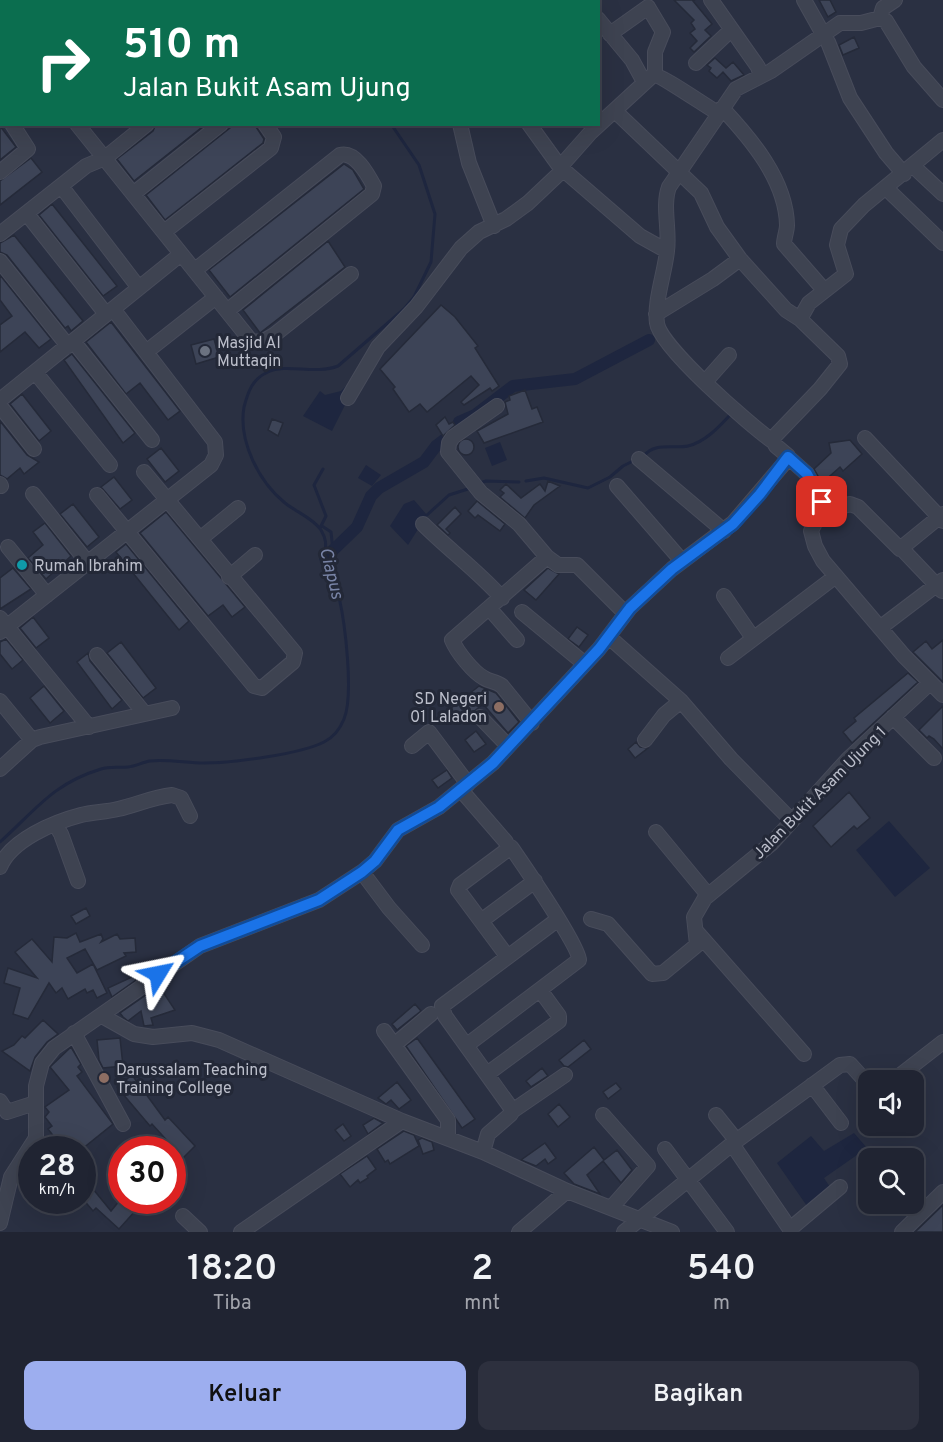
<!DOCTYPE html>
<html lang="id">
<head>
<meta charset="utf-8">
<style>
	body { margin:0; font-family:Overpass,sans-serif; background:#2d303e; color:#f1f3f6; height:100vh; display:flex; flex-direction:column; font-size:22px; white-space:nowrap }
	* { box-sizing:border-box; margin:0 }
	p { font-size:20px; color:#a2a4ac }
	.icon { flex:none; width:33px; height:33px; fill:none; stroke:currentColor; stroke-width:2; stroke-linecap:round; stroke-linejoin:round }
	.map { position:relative; height:1232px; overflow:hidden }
	.drawer { display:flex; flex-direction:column; background:#202432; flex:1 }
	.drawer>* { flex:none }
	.guide { position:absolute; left:0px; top:0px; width:600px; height:126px; box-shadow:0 6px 24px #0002,0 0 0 2px #3d414d; background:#0b6e4f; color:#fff; overflow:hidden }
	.buttons { position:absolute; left:858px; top:1070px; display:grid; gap:12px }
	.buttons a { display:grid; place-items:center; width:66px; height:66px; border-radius:12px; background:#202432; box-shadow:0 6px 24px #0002,0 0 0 2px #3d414d; font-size:30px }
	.speed { position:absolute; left:18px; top:1136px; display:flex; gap:12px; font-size:30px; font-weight:700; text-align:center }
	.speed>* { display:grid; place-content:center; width:78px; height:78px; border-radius:50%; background:#202432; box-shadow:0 6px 24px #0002,0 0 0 2px #3d414d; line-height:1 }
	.speed small { font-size:15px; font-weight:400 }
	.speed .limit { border:9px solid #d22; background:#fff; color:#111 }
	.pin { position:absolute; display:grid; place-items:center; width:51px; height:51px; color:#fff; margin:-26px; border-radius:12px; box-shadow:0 3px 9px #0006 }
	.me { position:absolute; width:66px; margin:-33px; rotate:55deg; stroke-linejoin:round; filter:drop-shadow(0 0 4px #0008) }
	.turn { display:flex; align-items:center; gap:21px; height:126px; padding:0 24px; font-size:27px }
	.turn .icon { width:78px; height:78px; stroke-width:2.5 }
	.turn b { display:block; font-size:42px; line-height:51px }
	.eta { display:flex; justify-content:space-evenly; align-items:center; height:102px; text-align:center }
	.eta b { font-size:36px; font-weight:600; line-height:42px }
	.action { display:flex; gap:12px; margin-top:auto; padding:12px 24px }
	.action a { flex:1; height:69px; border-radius:12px; background:#9daeef; color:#111; font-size:24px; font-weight:600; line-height:69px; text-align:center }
	.action a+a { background:#2d303e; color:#f1f3f6 }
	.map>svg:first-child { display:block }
</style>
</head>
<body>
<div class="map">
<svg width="943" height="1232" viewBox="0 0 943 1232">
	<rect width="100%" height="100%" fill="#2a3042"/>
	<path fill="#1e263f" d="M350 382 348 399 332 431 303 416 320 391 325 395 341 391Z
		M500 442 507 460 492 466 485 448Z
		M366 465 381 475 372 486 358 478Z
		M414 500 427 515 408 545 390 526 404 504Z
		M889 821 930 868 895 897 856 850Z
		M854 1133 867 1148 824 1178 830 1187 807 1206 777 1163 811 1136 824 1151Z"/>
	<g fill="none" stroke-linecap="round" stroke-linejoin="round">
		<path stroke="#1e263f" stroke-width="3" d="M311 0 312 2
			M644 456C654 442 674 449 688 446 705 442 719 427 730 415
			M526 481 544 478 588 488 610 477 623 466 635 460
			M480 483 486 481 519 482
			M427 515 449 495 471 488
			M322 526 331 532 333 551
			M320 528 326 516 314 485 323 469
			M0 842C36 810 52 784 101 769 110 766 119 768 128 767 136 766 143 762 150 761 167 759 187 763 204 763 232 763 301 754 324 742 334 737 340 729 344 719 354 695 345 623 339 597 336 585 326 572 325 559 324 548 329 544 321 530 313 518 296 512 285 503 259 482 238 441 244 407 248 392 252 379 268 372 286 363 315 375 338 366L404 309 414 297 431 262 435 214 419 165 391 124"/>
		<path stroke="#1e263f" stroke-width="12" d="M325 558 357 527 371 496 379 488 424 462 436 446 457 430 459 422 475 415 513 386 575 379 649 340"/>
	</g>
	<path fill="#3d4457" stroke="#252a39" stroke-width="1.5" d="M674 0H695L693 1 712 24 705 30 711 36 694 52 690 48 697 41 690 33 695 29 691 23 694 20Z
		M819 0H830L836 12 828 17Z
		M854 37 859 48 843 55 839 45Z
		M715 58 726 68 733 62 744 75 731 81 723 72 717 78 709 71 711 68 707 65Z
		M156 124H206L134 181 117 159 153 131Z
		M235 124H254L264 139 263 143 165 220 146 195Z
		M0 126 16 147 0 160Z
		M31 158 42 172 0 205V181Z
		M344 164 353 170 364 189 230 297 209 270Z
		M52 204 117 286 103 296 39 215Z
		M14 235 83 321 71 331 68 326 65 328 7 255 0 252V243Z
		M328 241 345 267 260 333 243 310Z
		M0 275 51 339 39 348 25 332 0 352V325L12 316 0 300Z
		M441 305 455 317 478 346 475 348 499 386 492 391 490 388 464 405 461 402 479 385 471 376 427 412 420 404 409 412 393 389 395 387 380 369Z
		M111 322 180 411 168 420 140 383 126 394 86 342Z
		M214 339 219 357 196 364 191 345Z
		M72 354 135 433 123 443 64 360Z
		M525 390 532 409 537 407 543 422 484 443 477 431 508 414 505 402 510 400 509 396Z
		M22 394 51 431 39 441 10 404Z
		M445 417 449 424 453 422 455 425 443 436 436 425Z
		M272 419 283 423 278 436 268 430Z
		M0 421 27 455 39 462 24 474 20 468 7 479 0 475Z
		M458 447a8 8 0 1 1 16 0a8 8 0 1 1-16 0Z
		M850 440 862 454 843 471 840 467 822 483 814 469 831 453 829 443Z
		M161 448 179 471 165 482 147 459Z
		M114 477 132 500 120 509 101 487Z
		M548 481 560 486 534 505 525 518 500 497 504 493 500 490 506 484 521 498 540 484 545 491Z
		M477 501 505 524 500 531 478 515 475 518 468 511Z
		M73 504 99 537 87 547 60 514Z
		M455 507 461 514 446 529 450 533 448 535 437 525Z
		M166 512 245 607 232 617 223 605 208 616 140 533Z
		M45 523 71 556 46 579 28 558 43 545 33 532Z
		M126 544 189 621 179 630 116 552Z
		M13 568 31 589 0 609V578Z
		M548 568 559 574 536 600 524 590Z
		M33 617 49 638 36 648 20 628Z
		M577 627 588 635 579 647 568 639Z
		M6 639 23 660 12 669 0 654V642Z
		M943 640V682L913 652 926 641 932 649Z
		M121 642 156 688 143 698 107 653Z
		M88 653 90 661 122 700 112 709 77 662Z
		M908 673 918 682 852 743 843 732 856 721 854 718Z
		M44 686 64 711 50 723 30 698Z
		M479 686 496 693 519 722 508 733 483 704 461 722 450 709Z
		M943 706V749L934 739 929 736 927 738 919 730Z
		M476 731 486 744 474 752 465 740Z
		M636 742 640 747 648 748 635 758 628 749Z
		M447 770 452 778 438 788 432 780Z
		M849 792 870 818 857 829 854 826 831 847 813 826Z
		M86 908 90 916 76 924 71 916Z
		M76 933 80 942 101 934 103 939 101 942 117 934 120 939 135 938 136 952 124 953 126 956 97 970 85 949 67 958 77 973 93 964 107 993 97 998 93 990 87 993 85 989 68 999 62 988 56 993 49 983 28 1019 13 1014 20 988 4 983 8 968 37 978 15 952 32 939 52 962 54 937 67 938Z
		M134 976 136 980 112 997 108 988Z
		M159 986 175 1010 151 1018 153 1025 144 1026 141 1011 128 1021 123 1017 120 1013Z
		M415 1004 421 1011 397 1030 392 1024Z
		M43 1020 58 1034 47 1042 35 1057 30 1071 2 1051 14 1045 22 1036 25 1038Z
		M120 1038 123 1066 103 1068 99 1060 97 1040Z
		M417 1038 475 1119 462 1128 406 1046Z
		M584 1040 591 1049 568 1067 564 1066 559 1060Z
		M71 1047 81 1064 78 1067 82 1072 77 1076 113 1124 82 1149H71L61 1140 58 1142 48 1129 52 1126 45 1117 49 1112 45 1107 69 1090 50 1067Z
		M542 1068 548 1076 531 1087 526 1081Z
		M132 1075 165 1120 168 1117 195 1146 183 1158 152 1124 150 1126 117 1087Z
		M397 1082 411 1100 399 1109 391 1100 386 1104 378 1098Z
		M616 1083 621 1089 608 1099 603 1092Z
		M559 1104 570 1117 558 1127 548 1114Z
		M374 1118 383 1123 368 1134 363 1125Z
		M343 1124 351 1136 344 1141 335 1130Z
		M404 1131 414 1135 419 1146 390 1164 388 1160 385 1162 377 1149Z
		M422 1138 432 1142 434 1150 423 1154 418 1140Z
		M545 1143 556 1158 548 1164 545 1159 536 1166 521 1160Z
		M594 1147 604 1160 617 1150 632 1170 621 1183 603 1161 587 1175 600 1194 574 1184 564 1173Z
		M367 1156 376 1169 367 1176 368 1178 360 1183 358 1180 350 1187 340 1174Z
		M122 1167V1191L110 1181Z
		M172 1170 186 1189 178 1195 172 1187Z
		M93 1189 111 1211 120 1200H145L119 1229 96 1208 93 1211 82 1198Z
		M943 1205V1232H915Z"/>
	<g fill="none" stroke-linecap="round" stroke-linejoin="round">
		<defs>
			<path id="street" d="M52 0 53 2
				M113 0 115 2
				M174 0 176 2
				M593 0V2
				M711 0 758 67 761 76
				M804 0 823 34
				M497 2 498 0
				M880 18 883 8 895 0
				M598 19 632 60 644 82
				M0 26 2 28
				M610 34 648 7 663 32 655 52V74
				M828 42 850 98 886 153 904 174
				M0 55 2 54
				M696 63 731 30
				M722 108C751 139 786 180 787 225 787 231 784 238 784 244L824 290
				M615 111 701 193 717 227 740 259 786 310 800 319
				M0 116H2
				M77 124 251 341 262 342 274 335 351 274
				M460 124 469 163 494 226
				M529 124 560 167 640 236 667 251
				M913 166 943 194
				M560 167 591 132 653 75C660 74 707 107 718 113
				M0 172 28 149 12 124
				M61 186 139 288
				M887 189 943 243
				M133 194 221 124
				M27 214 106 314
				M164 232 271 148 274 137 265 124
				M0 234 86 166 105 158 147 124
				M0 261 68 346
				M195 270 340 155C355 151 367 173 374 186L372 194 227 311
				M656 314 713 279 740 259
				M73 341 152 440
				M146 352 216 297
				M35 372 110 465
				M705 382 729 355
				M348 398 378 347 416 307 461 248 479 232 506 219 528 203 563 170
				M0 400 181 254
				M0 406 34 449
				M497 406 453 437 449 443 448 452 481 493 519 524 547 557 558 565H577L625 613
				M865 438 943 521
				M771 440C749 424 660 347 657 323 654 302 665 272 667 251 670 230 662 206 669 187L736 89 771 71 840 23H861L880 18 886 21 914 67 943 100
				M788 457 807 474 824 505 811 531 815 546 823 561 904 656 943 695
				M639 459 724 531
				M0 484 1 486
				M617 486 682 561
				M33 494 88 563
				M97 495 254 686 262 688 293 662 295 653 144 472
				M824 505 837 508 850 504 858 507 900 549 943 514
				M423 524C449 550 478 571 502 598
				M200 539 238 508
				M8 547 47 595
				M902 549 942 591
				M229 577 255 555
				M724 596 753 638
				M489 608 517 640
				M522 612 585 664
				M0 618 89 727
				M881 627 943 580
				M0 632 211 465 216 455 215 442 113 309
				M609 637 681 701 731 759 792 821
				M97 655 145 714
				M728 658 836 576
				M0 701 32 740
				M480 717 508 746
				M893 717 934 758
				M532 723 502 686C496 681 490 682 484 678 473 672 457 652 452 640L547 557
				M645 740 664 715 681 701
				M412 746 429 732 468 784
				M0 769 32 740 40 737 172 708
				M461 790 506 842
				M55 824 61 834 78 881
				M656 832 708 895
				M0 867C11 840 54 822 81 815 93 812 106 812 118 809 136 805 153 797 172 795L181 798 190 816
				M362 872 389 908 422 945
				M591 919 608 924 652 974 663 973 697 945 694 917 705 898 772 843 848 759 930 683
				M481 921 535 881
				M696 931 804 1054
				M102 1016 134 1034 153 1037 192 1033 219 1040 402 1121 483 1152 567 1191 672 1232
				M384 1031 448 1120V1138
				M74 1033 123 1124
				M394 1045 431 1014
				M467 1045 579 960C580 947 522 863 511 847L460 885 458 890 507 956
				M487 1074 559 1021V1016L540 990
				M894 1080 943 1042
				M812 1085 841 1123
				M0 1101 7 1112 35 1103
				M511 1112 565 1075
				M603 1115 648 1166 611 1208
				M716 1115 736 1140
				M732 1144 792 1232
				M665 1149 727 1232
				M483 1152 488 1134 511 1114V1108L445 1016 442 1006 557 920
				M183 1216 200 1232
				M0 1223 11 1177 36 1138V1086L42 1063 54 1048 200 946 319 900 362 872 375 861 398 830 439 807 493 763 599 649 630 608 672 569 733 523 787 460 788 456 776 446 772 439 820 389 840 364 838 356 800 319 809 303 846 274 837 245 841 229 864 205 943 140
				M790 1229 840 1187
				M241 1232 402 1121
				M519 1232 567 1191
				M624 1232 732 1144 840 1065 850 1064 868 1084
				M902 1232 943 1192"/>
		</defs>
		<use href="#street" stroke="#484c5b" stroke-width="16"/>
		<use href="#street" stroke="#3e4351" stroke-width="14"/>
	</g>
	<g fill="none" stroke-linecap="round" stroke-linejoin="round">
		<defs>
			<path id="route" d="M158 974 200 946 319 900 362 872 375 861 398 830 439 807 493 763 599 649 630 608 672 569 733 524 760 494 788 457 807 474 822 502"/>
		</defs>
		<use href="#route" stroke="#114b97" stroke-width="15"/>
		<use href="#route" stroke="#1a73e8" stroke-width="10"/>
	</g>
	<circle fill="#6b7280" stroke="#232837" stroke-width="2" cx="205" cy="351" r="6"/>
	<circle fill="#0f9aa8" stroke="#232837" stroke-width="2" cx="22" cy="565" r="6"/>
	<g fill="#8d6e63" stroke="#232837" stroke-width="2">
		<circle cx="499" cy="707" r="6"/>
		<circle cx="104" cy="1078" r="6"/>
	</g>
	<g text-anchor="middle" stroke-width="6" stroke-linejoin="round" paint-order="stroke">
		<g font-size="16" fill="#bcbfcb" stroke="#232837" text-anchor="start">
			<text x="217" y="348">Masjid Al<tspan x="217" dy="18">Muttaqin</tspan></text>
			<text x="34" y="571">Rumah Ibrahim</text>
			<text x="487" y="704" text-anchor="end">SD Negeri<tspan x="487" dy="18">01 Laladon</tspan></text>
			<text x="116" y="1075">Darussalam Teaching<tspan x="116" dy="18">Training College</tspan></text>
		</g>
		<g font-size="16" fill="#bcbfcb" stroke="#232837">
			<text transform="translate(819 792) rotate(-45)" y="6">Jalan Bukit Asam Ujung 1</text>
		</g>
		<g font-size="18" font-style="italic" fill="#7984a6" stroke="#232837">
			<text transform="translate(332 573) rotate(76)" y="6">Ciapus</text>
		</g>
	</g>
</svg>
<div class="buttons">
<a><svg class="icon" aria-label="sound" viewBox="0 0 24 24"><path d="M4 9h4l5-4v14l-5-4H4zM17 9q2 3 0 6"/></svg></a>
<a><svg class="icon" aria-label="search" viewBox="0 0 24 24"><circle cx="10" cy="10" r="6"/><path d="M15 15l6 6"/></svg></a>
</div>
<div class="speed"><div>28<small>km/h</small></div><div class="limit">30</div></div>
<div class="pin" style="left:822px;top:502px;background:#d93025"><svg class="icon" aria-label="arrive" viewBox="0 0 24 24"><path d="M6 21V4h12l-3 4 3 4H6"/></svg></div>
<svg class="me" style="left:158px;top:974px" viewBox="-20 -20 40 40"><path d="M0-17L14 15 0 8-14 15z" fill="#1a73e8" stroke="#fff" stroke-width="4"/></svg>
<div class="guide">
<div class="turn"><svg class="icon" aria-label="right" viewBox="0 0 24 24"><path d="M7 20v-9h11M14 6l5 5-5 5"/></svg><div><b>510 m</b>Jalan Bukit Asam Ujung</div></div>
</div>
</div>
<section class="drawer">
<div class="eta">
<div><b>18:20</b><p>Tiba</p></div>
<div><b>2</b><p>mnt</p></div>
<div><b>540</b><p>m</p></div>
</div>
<div class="action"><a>Keluar</a><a>Bagikan</a></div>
</section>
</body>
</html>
